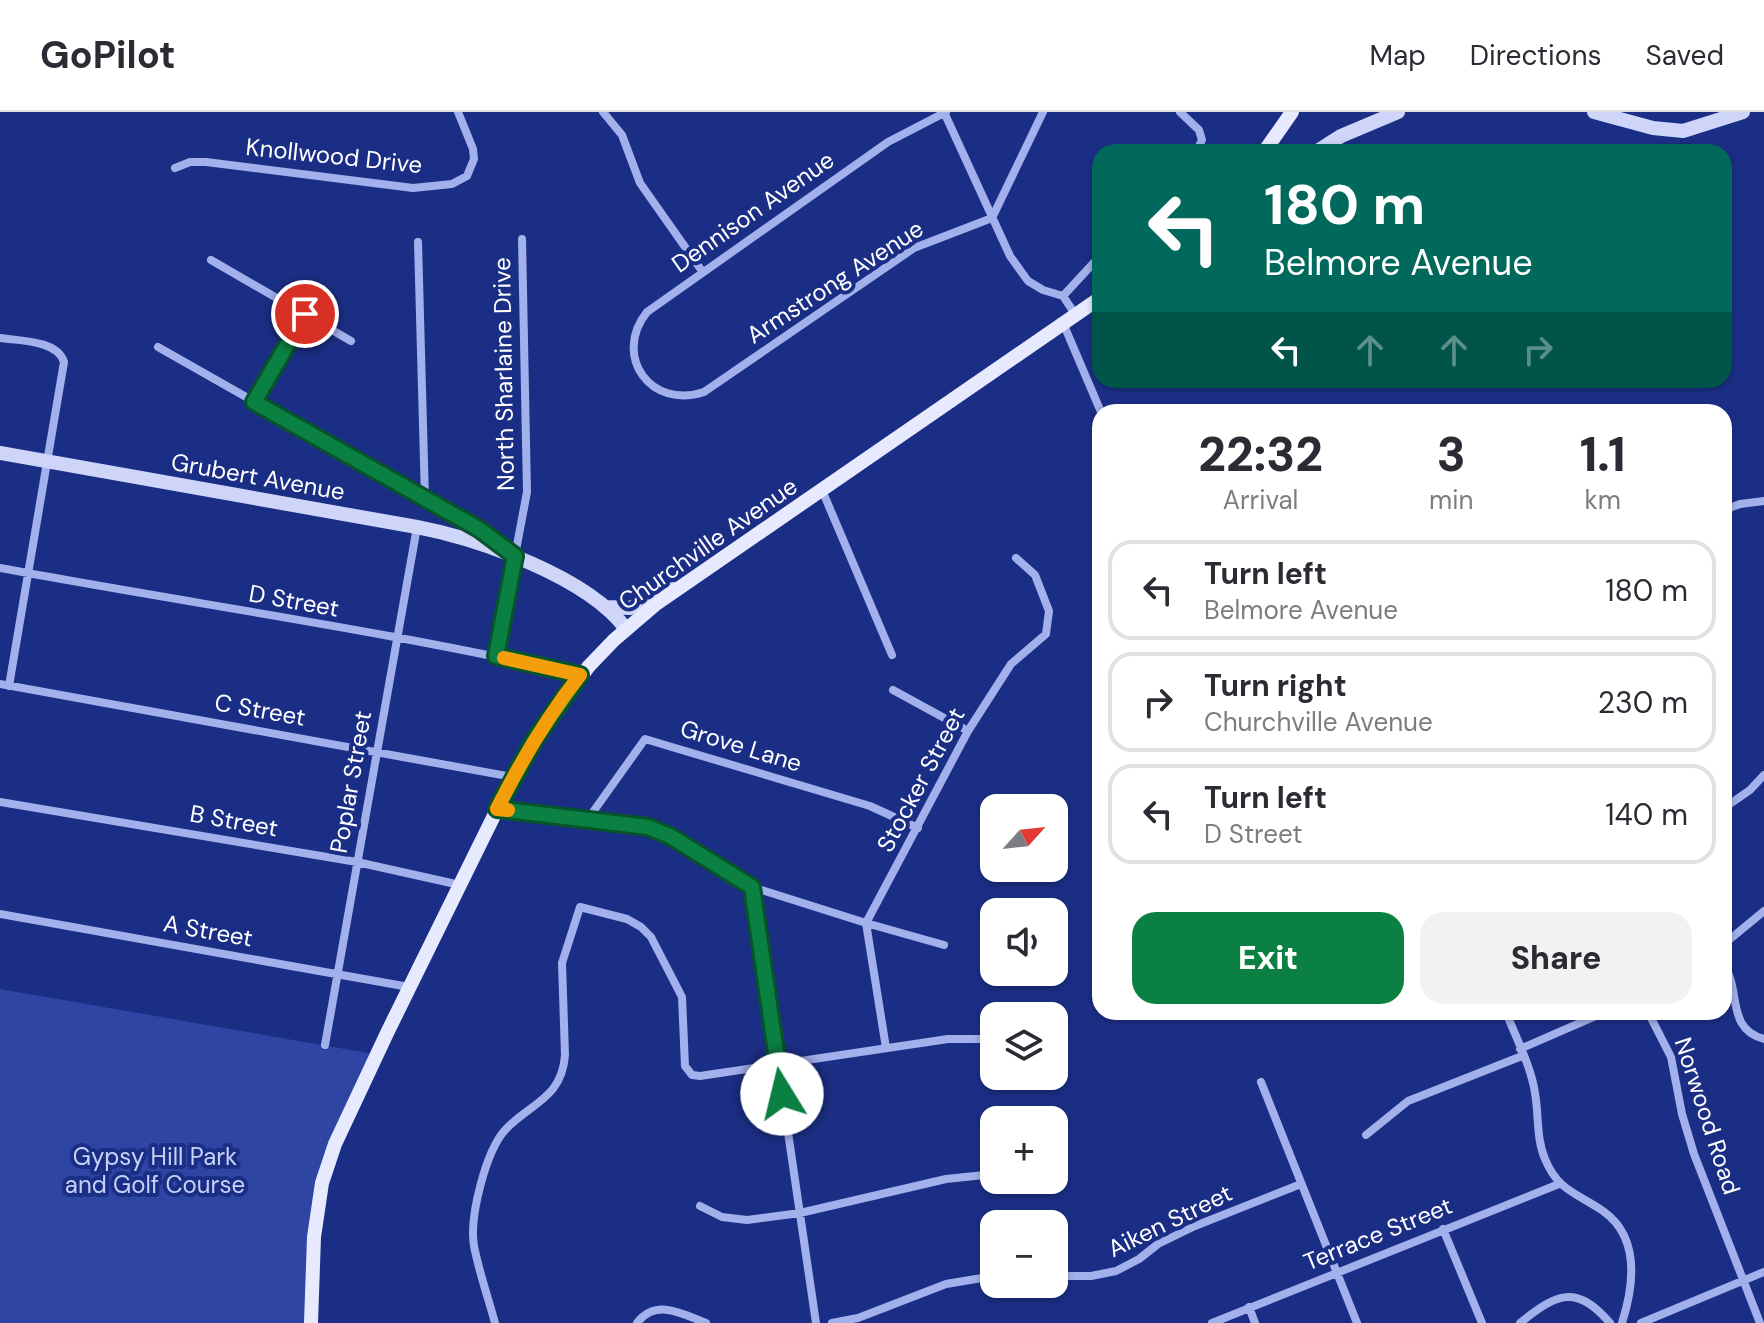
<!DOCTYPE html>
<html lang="en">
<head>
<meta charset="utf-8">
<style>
	body { margin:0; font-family:"DM Sans",sans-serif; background:#f2f2f3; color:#2b2b33; height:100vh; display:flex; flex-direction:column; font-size:30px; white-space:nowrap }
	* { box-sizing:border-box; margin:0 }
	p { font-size:26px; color:#7c7c81 }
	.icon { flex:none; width:44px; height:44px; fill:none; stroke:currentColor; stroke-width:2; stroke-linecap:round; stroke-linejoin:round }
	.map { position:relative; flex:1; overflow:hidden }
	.panel { position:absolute; left:1092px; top:292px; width:640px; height:616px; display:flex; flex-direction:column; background:#fff; border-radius:24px; box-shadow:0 2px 6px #0004 }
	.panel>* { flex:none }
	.top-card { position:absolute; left:1092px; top:32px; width:640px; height:244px; border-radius:24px; box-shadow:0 2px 6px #0004; background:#00695c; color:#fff; overflow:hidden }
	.needle { width:52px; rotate:63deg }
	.buttons { position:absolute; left:980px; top:682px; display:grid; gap:16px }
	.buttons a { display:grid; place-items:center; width:88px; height:88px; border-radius:16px; background:#fff; box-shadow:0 2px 6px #0004; font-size:40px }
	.pin { position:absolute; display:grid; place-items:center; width:68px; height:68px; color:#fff; margin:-34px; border:4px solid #fff; border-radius:50%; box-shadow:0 2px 8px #0007 }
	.me { position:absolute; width:88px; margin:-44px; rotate:351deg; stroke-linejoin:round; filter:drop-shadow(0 0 6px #0008) }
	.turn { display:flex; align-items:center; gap:28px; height:168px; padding:0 40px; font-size:36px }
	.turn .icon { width:104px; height:104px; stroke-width:2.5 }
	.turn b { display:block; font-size:56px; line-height:68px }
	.lanes { display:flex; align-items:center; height:76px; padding:0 40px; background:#0003; justify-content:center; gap:40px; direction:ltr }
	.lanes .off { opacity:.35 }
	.eta { display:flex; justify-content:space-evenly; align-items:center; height:136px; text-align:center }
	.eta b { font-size:48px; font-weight:800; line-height:56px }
	.button { display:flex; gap:16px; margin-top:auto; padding:16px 40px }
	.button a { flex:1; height:92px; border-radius:24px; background:#0b8043; color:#fff; font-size:32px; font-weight:800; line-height:92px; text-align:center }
	.button a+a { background:#f2f2f3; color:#2b2b33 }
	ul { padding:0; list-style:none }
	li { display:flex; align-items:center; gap:24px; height:100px; margin:0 16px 12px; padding:0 24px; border:4px solid #e1e1e2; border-radius:24px }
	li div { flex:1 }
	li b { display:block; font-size:30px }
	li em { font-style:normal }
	header { display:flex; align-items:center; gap:48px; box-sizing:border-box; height:112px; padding:0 40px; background:#fff; border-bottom:2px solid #e1e1e2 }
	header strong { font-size:38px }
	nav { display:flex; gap:44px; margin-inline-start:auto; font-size:28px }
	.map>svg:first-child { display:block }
</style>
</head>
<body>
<header>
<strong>GoPilot</strong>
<nav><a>Map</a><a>Directions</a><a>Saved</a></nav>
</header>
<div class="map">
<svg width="1764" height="1211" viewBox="0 0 1764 1211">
	<rect width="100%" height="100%" fill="#1b2e85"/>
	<path fill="#2e45a3" d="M0 877 374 942 328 1044 306 1211H0Z"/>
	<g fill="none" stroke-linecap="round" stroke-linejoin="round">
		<path stroke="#a2b0eb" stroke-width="8" d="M603 0 622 23 640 71 702 159
			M944 0 1010 144 1028 169 1043 178 1063 184 1075 202
			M946 0 888 30 647 200C612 244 651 298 704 280L914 136 992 106 1043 0
			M1180 0 1199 18 1202 28 1196 40
			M175 56 190 50H206L413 76 452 72 467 64 474 47 473 37 458 0
			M418 130 425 387
			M211 148 351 229
			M1063 184 1100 144
			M1063 211 1101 300
			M0 226C20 229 57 228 64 250L9 574
			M158 235 479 417 508 438
			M254 290 305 202
			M822 378 892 543
			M1724 398 1740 392 1764 389
			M0 456C193 492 389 519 580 563
			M496 544 527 380 522 127
			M0 572 513 665
			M893 578 968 619
			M0 690 357 750 460 773
			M1724 696 1750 678 1764 663
			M497 697 648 715 670 724 752 775 866 811 944 833
			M588 707 645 627 870 694 918 716
			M752 775 816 1211
			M0 802 409 875
			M1724 832 1764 799
			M1724 853C1741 878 1726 917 1764 927
			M1506 900C1516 926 1531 954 1535 981 1539 1003 1536 1026 1545 1047 1558 1079 1577 1081 1603 1099 1640 1125 1634 1173 1622 1211
			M1648 900 1671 945 1682 1002 1694 1042 1760 1211
			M325 933 417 415
			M886 936 866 811 968 619 1011 552 1046 522 1049 499 1035 463 1016 446
			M1520 937 1605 900
			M1261 970 1357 1211
			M1366 1023 1408 989 1522 944
			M700 1094 722 1105 747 1108 800 1101 946 1067 994 1062
			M1443 1117 1482 1211
			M1054 1164H1091L1116 1159 1139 1147 1158 1132 1195 1114 1301 1072
			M1249 1195 1255 1211
			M495 1211C488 1185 479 1160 474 1134 469 1105 486 1038 506 1017 531 991 562 986 565 943L562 851 580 795 627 807 641 815 651 825 682 885 685 954 692 963 700 964 948 927H994
			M637 1211C656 1186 683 1202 706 1211
			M832 1211 858 1206 946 1172 994 1164
			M1212 1211 1559 1072
			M1520 1211C1557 1181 1576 1172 1610 1211
			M1641 1211 1764 1160"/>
		<path stroke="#ced5f8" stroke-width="14" d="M1594 0 1653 16 1683 19 1743 0
			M1316 40 1341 24 1398 0
			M0 341 417 415C479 427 588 465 626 517
			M607 495 630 496 673 477"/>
		<path stroke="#e7eaff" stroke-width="14" d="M1264 40 1292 0
			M311 1211 314 1125 322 1071 335 1032 388 919 513 665 541 617 589 554 614 528 656 492 1100 186"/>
	</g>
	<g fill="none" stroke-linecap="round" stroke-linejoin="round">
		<defs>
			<path id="route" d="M305 202 254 290 479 417 515 444 496 544 580 563 535 627 497 697 648 715 670 724 752 775 782 982"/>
		</defs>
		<use href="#route" stroke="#07532c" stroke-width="20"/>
		<use href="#route" stroke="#0b8043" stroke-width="14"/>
		<path stroke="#f59e0b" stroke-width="14" d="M504 546 580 563C547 605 521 649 497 697L508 698"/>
	</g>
	<g text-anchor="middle" stroke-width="8" stroke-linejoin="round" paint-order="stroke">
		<g font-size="24" fill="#fff" stroke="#1b2e85">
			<text transform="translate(334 44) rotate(6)" y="8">Knollwood Drive</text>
			<text transform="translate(753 100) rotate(-35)" y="8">Dennison Avenue</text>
			<text transform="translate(835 170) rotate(-33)" y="8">Armstrong Avenue</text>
			<text transform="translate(504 262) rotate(-91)" y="8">North Sharlaine Drive</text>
			<text transform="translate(258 365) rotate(10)" y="8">Grubert Avenue</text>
			<text transform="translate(708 432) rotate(-35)" y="8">Churchville Avenue</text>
			<text transform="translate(294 489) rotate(10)" y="8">D Street</text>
			<text transform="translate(260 598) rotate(10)" y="8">C Street</text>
			<text transform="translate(741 634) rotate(17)" y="8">Grove Lane</text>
			<text transform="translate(921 668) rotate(-62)" y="8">Stocker Street</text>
			<text transform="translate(351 670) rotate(-80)" y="8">Poplar Street</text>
			<text transform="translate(234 709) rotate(10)" y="8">B Street</text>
			<text transform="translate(208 819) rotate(10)" y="8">A Street</text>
			<text transform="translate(1707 1004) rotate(72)" y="8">Norwood Road</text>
			<text transform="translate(1170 1109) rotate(-26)" y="8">Aiken Street</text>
			<text transform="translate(1378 1122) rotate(-22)" y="8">Terrace Street</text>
		</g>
		<g font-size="24" fill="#c7d1f8" stroke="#1b2e85">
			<text x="155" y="1053">Gypsy Hill Park<tspan x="155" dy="28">and Golf Course</tspan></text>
		</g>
	</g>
</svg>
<div class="buttons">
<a><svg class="needle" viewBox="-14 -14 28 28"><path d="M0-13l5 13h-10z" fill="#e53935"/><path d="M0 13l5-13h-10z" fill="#7c7c81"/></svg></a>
<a><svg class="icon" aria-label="sound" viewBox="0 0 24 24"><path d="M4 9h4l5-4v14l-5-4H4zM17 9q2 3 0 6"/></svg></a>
<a><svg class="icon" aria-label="layers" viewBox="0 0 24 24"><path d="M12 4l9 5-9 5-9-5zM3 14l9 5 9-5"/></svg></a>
<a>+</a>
<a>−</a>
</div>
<div class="pin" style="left:305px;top:202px;background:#d93025"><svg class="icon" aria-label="arrive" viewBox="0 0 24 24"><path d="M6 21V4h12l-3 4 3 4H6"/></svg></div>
<svg class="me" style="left:782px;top:982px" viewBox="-20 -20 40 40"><circle r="19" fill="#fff"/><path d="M0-13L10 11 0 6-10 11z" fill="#0b8043"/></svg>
<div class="top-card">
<div class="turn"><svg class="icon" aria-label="left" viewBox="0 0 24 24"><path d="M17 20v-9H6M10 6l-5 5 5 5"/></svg><div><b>180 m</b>Belmore Avenue</div></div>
<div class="lanes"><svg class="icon" aria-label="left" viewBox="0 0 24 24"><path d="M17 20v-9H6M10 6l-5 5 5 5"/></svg><svg class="icon off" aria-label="ahead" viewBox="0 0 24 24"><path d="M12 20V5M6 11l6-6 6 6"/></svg><svg class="icon off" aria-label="ahead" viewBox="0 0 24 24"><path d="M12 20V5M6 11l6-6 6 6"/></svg><svg class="icon off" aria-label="right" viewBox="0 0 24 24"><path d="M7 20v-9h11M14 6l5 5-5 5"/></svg></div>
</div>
<section class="panel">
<div class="eta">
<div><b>22:32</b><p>Arrival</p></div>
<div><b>3</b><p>min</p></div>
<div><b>1.1</b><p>km</p></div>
</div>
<ul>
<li><svg class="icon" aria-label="left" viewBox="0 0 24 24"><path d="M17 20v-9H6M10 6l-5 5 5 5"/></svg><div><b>Turn left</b><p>Belmore Avenue</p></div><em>180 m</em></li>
<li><svg class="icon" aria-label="right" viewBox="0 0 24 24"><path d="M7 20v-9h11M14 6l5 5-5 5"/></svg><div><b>Turn right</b><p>Churchville Avenue</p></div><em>230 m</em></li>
<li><svg class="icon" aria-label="left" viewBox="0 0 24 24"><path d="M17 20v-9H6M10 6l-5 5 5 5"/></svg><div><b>Turn left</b><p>D Street</p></div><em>140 m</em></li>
</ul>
<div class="button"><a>Exit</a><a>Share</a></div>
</section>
</div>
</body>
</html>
